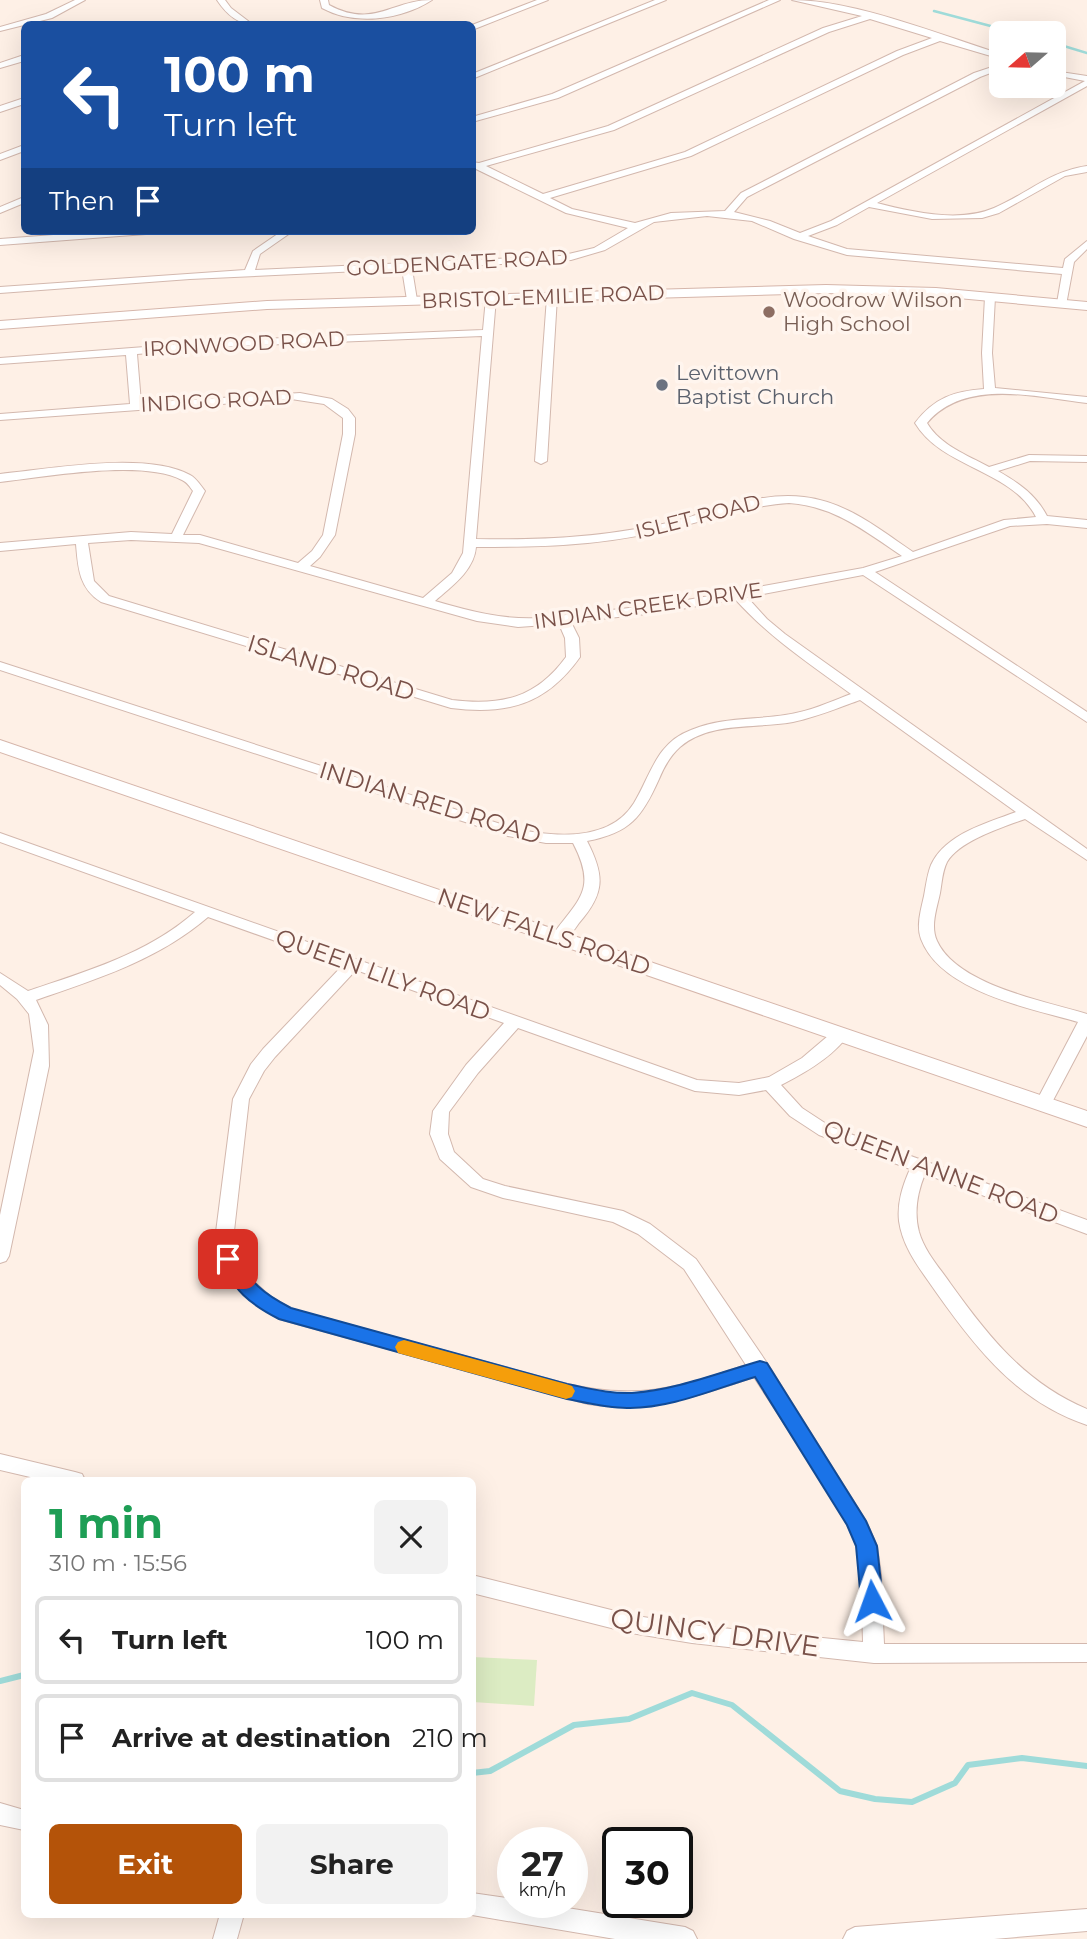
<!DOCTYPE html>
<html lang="en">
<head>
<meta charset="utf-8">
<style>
	body { margin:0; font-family:Montserrat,sans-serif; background:#f2f2f2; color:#222; height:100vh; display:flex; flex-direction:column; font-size:26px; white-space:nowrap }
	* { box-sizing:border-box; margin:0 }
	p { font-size:23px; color:#767676 }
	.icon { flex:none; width:38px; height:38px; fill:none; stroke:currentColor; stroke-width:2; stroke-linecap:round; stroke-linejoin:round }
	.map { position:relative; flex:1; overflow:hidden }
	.sheet { position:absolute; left:21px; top:1477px; width:455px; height:441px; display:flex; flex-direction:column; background:#fff; border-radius:10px; box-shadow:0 7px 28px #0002 }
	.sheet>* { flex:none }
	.top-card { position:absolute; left:21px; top:21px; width:455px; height:214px; border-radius:10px; box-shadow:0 7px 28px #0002; background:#1a4fa0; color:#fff; overflow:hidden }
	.needle { width:46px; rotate:250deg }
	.controls { position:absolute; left:989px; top:21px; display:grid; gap:14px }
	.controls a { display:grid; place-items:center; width:77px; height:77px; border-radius:10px; background:#fff; box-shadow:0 7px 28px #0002; font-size:35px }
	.speed { position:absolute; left:497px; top:1827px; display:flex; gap:14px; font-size:35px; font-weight:700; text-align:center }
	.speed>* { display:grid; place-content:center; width:91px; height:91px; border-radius:50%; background:#fff; box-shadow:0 7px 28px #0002; line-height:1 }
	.speed small { font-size:18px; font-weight:400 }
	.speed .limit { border:4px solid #111; border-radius:10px; background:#fff; color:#111 }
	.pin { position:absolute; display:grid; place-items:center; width:60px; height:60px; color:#fff; margin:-30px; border-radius:14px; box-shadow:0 4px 10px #0006 }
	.me { position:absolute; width:77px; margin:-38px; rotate:356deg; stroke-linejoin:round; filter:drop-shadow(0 0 5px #0008) }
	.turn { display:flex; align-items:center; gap:24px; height:147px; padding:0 28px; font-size:32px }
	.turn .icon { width:91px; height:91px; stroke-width:2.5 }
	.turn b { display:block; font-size:49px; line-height:60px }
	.then { display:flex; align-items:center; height:66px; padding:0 28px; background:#0003; gap:14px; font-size:26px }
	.round { display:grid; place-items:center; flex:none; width:74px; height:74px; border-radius:10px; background:#f2f2f2 }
	.headline { display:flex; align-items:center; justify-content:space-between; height:119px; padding:0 28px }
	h1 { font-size:42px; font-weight:700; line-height:52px; color:#1e9e55 }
	.action { display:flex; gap:14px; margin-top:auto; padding:14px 28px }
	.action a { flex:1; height:80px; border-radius:10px; background:#b45309; color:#fff; font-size:28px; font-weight:700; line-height:80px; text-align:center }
	.action a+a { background:#f2f2f2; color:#222 }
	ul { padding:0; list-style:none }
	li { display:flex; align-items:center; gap:21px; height:88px; margin:0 14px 10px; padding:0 14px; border:4px solid #e0e0e0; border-radius:10px }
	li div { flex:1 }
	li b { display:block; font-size:26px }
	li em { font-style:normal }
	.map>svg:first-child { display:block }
</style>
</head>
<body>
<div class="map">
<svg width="1087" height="1939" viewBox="0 0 1087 1939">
	<rect width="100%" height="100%" fill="#fef0e6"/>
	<path fill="#dcecc3" d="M472 1657 537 1660 534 1706 473 1702Z"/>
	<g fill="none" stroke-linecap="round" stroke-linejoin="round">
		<path stroke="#9fdbd9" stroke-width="2.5" d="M934 11 1017 33
			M1054 43 1087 53"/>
		<path stroke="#9fdbd9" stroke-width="6" d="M0 1681 24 1675
			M472 1773 490 1771 574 1725 629 1719 692 1693 732 1705 840 1791 875 1799 912 1802 955 1783 968 1765 1022 1758 1087 1766"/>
		<defs>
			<path id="street" d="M75 0H85L52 18 0 31V27L46 14Z
				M217 0H225L231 8 252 24C236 24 225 12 217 0Z
				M320 0H328L329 5C373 29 392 0 432 0 401 20 355 26 322 8Z
				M537 0H548L472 30V25Z
				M655 0H666L472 79V74Z
				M769 0H780L558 98 472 122V117L552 94Z
				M792 0C855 0 940 35 1001 54V59L940 41 903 55 691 156 550 198 572 209 635 223 671 213 725 211 741 193 974 73 1001 64V69L980 77 747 197 734 212 770 221 800 233 831 221 1085 81 1054 75V71L1087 76V86L877 203C912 212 959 223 994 208 1027 194 1050 171 1087 166V172L1065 176 999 213 982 218 932 219 869 207 837 225 808 236 847 249 1063 268 1065 259 1087 241V249L1074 262 1066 305 1057 303 1062 274 847 255 794 239 752 221 707 216 654 222 605 250 571 260 412 269 417 300 412 303 407 300 402 269 190 279 0 293V287L245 270 253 251 282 231H293L260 254 255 270 560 256 594 248 628 228 566 213 474 168 472 162 479 163 608 126 823 28 862 16ZM870 19 932 38 897 51 685 152 543 194 486 166 614 130 829 32Z
				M21 56H24V61L0 68V63Z
				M24 98V104L0 112V106Z
				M24 145V151L0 160V154Z
				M24 197V203L0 213V207Z
				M107 231H151L146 234 0 245V239Z
				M552 294 557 297 547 461 541 464 535 461 547 297Z
				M491 295 496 298 476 539C542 540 592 538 658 525 705 515 755 491 804 497 847 502 879 529 913 552L1004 520 1036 517C1011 469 943 469 915 423 934 398 954 391 984 389L982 353 985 297 990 294 995 297 992 353 995 388 1087 397V403C1035 397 965 378 927 423 940 445 967 455 989 467L1029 455 1087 456V462L1030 461 998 471C1019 483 1036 495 1047 516L1087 520V528L1047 524 1010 526 875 572 1087 712V722L863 575 747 597 767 619 785 634 1087 849V860L1025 819C1003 827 959 841 947 862 942 872 942 883 940 893 937 908 930 926 937 941 957 985 1044 1001 1087 1014V1036L1049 1108H1037L1035 1104 1078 1022C1030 1008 941 992 921 939 916 925 921 910 924 896 926 886 927 875 931 865 945 834 987 823 1016 812L860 700C838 708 816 717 793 722 756 729 710 721 680 747 670 756 664 767 659 779 642 817 630 833 587 841 605 876 605 893 579 923 574 930 568 940 559 942L551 937C578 899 598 891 573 843H546L508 836 0 670V662L516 829C554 837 610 842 634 803 651 775 656 743 691 730 721 717 754 720 785 715 808 712 830 702 851 694 810 664 769 637 735 599L665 612 571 622 579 638 580 657C546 705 507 715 451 708L101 602C79 588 78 568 76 544L0 551V543L131 532 172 534 193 491C190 487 187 482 182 480 142 459 45 477 0 482V474C50 469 146 451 190 475 196 478 201 486 205 491L183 535H200L298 563 312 551 323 535 343 434V418L324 404 291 399 0 420V414L130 404 126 355 0 364V358L237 340 483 330 486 298ZM482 336 463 553 452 573 423 598 310 566 320 557 335 535 355 434V418L348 409 332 399 300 393 141 403 137 354 237 346ZM789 503C834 506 865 531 902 556L863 568 665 604 539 618C503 620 469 611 435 601 451 587 474 571 476 547 542 547 592 546 657 532 701 523 744 506 789 503ZM131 540 199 543 477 621 518 627 559 624 565 638 566 657C536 698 502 706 452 700L109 596 94 581 88 543Z
				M0 833 697 1080 739 1083 769 1077 802 1058 835 1030H847L849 1034C834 1056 805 1073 781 1085L802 1108 831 1127 1087 1220V1234L925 1174C917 1193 914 1213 919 1232 925 1252 939 1267 950 1283 988 1336 1025 1383 1087 1409V1425C1018 1402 977 1350 936 1292 921 1270 903 1249 899 1221 897 1202 903 1185 910 1169L819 1135 790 1116 766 1090 739 1095 695 1091 518 1028 478 1073 449 1112 448 1134 454 1152 483 1179 505 1186 623 1211 650 1224 696 1259 767 1363 866 1521 877 1546 881 1575 884 1644H1087V1662L874 1663 692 1643 631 1633 472 1593V1575L631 1615 692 1625 863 1642 861 1575 857 1546 847 1524 821 1480 754 1377C699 1396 647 1414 588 1404L279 1319 257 1306 239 1290 223 1265 215 1240 233 1099 251 1064 263 1049 343 965 208 917C158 960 97 979 36 1000L48 1025 49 1066 9 1256 6 1261 0 1263V1215L34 1051 29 1014 17 999 0 985V973L28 991C87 971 147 954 195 912L0 842ZM356 970 504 1023 466 1065 433 1111 430 1134 440 1159 471 1187 503 1198 613 1222 638 1234 684 1269 746 1365C676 1389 633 1401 559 1382L292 1309 270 1296 252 1280 241 1265 233 1240 249 1099 264 1071 275 1057Z
				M0 1454 75 1472 82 1474 85 1480H43L0 1470Z
				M0 1803 24 1810V1830L0 1825Z
				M472 1893 513 1899V1902H530L685 1927 693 1931 697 1939H615L472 1915Z
				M1087 1909V1931L994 1939H843L847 1931 855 1927Z
				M220 1914H244L237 1939H213Z"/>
			<path id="secondary" d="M826 285 936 288 1087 302V310L936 296 826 293 267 309 0 329V321L267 301Z
				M0 740 1087 1111V1127L0 752Z"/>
		</defs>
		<use href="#street" stroke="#d3b8ae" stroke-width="2"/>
		<use href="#secondary" stroke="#d6b6ab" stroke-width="2"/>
		<use href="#street" fill="#fff" fill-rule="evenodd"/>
		<use href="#secondary" fill="#fff" fill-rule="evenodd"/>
	</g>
	<path fill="#1a73e8" stroke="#114b97" stroke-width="2" d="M228 1252 235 1254C251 1283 262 1293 291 1308L567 1384C588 1388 610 1394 632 1393 676 1390 718 1373 760 1361L767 1363 866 1521 877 1546 883 1601 880 1608 872 1610 865 1608 861 1601 856 1546 847 1525 755 1377C714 1389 670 1409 627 1408 607 1408 587 1403 567 1399L279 1319C248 1303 235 1291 219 1259L222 1254Z"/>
	<path fill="#f59e0b" d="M404 1340 566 1384 572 1386 575 1391 572 1397 566 1399 398 1353 395 1347 398 1342Z"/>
	<circle fill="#8d6e63" stroke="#fff5ee" stroke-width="2.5" cx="769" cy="312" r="7"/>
	<circle fill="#6b7280" stroke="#fff5ee" stroke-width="2.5" cx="662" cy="385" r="7"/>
	<g text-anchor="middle" stroke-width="7" stroke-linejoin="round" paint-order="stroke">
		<g font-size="21" fill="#795149" stroke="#fff5ee">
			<text transform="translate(457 263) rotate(-3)" y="7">GOLDENGATE ROAD</text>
			<text transform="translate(543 297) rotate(-2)" y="7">BRISTOL-EMILIE ROAD</text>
			<text transform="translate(244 344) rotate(-3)" y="7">IRONWOOD ROAD</text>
			<text transform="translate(216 401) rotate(-3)" y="7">INDIGO ROAD</text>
			<text transform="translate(698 517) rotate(-14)" y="7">ISLET ROAD</text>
			<text transform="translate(648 606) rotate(-8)" y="7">INDIAN CREEK DRIVE</text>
		</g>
		<g font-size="21" fill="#785e54" stroke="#fff5ee" text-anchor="start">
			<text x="783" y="307">Woodrow Wilson<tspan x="783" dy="24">High School</tspan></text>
		</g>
		<g font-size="21" fill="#5b616d" stroke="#fff5ee" text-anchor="start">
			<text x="676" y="380">Levittown<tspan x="676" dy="24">Baptist Church</tspan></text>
		</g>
		<g font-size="24" fill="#795149" stroke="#fff5ee">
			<text transform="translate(331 668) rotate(17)" y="8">ISLAND ROAD</text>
			<text transform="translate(430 803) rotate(17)" y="8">INDIAN RED ROAD</text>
			<text transform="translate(544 932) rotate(19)" y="8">NEW FALLS ROAD</text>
			<text transform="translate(383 975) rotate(20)" y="8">QUEEN LILY ROAD</text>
			<text transform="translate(941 1172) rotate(21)" y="8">QUEEN ANNE ROAD</text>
		</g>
		<g font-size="28" fill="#795149" stroke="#fff5ee">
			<text transform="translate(715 1632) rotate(8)" y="10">QUINCY DRIVE</text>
		</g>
	</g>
</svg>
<div class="controls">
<a><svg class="needle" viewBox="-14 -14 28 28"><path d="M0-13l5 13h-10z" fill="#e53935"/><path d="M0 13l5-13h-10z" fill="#767676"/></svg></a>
</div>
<div class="speed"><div>27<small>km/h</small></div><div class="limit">30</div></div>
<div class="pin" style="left:228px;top:1259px;background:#d93025"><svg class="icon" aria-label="arrive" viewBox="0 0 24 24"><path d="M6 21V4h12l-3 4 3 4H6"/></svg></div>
<svg class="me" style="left:872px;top:1601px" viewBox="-20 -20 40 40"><path d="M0-17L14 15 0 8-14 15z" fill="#1a73e8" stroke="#fff" stroke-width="4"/></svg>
<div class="top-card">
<div class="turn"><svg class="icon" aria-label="left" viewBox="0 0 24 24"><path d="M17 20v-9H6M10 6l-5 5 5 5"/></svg><div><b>100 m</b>Turn left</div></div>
<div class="then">Then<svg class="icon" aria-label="arrive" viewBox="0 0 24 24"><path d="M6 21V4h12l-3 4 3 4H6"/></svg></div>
</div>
<section class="sheet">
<div class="headline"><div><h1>1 min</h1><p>310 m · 15:56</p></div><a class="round"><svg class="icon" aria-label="close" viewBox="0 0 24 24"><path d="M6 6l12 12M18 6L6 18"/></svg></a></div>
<ul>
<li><svg class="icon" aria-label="left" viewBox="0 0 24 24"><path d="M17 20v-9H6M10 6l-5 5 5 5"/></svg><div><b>Turn left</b></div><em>100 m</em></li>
<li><svg class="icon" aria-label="arrive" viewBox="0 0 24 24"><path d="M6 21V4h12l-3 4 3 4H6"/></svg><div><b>Arrive at destination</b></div><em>210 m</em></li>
</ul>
<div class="action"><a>Exit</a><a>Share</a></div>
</section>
</div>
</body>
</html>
